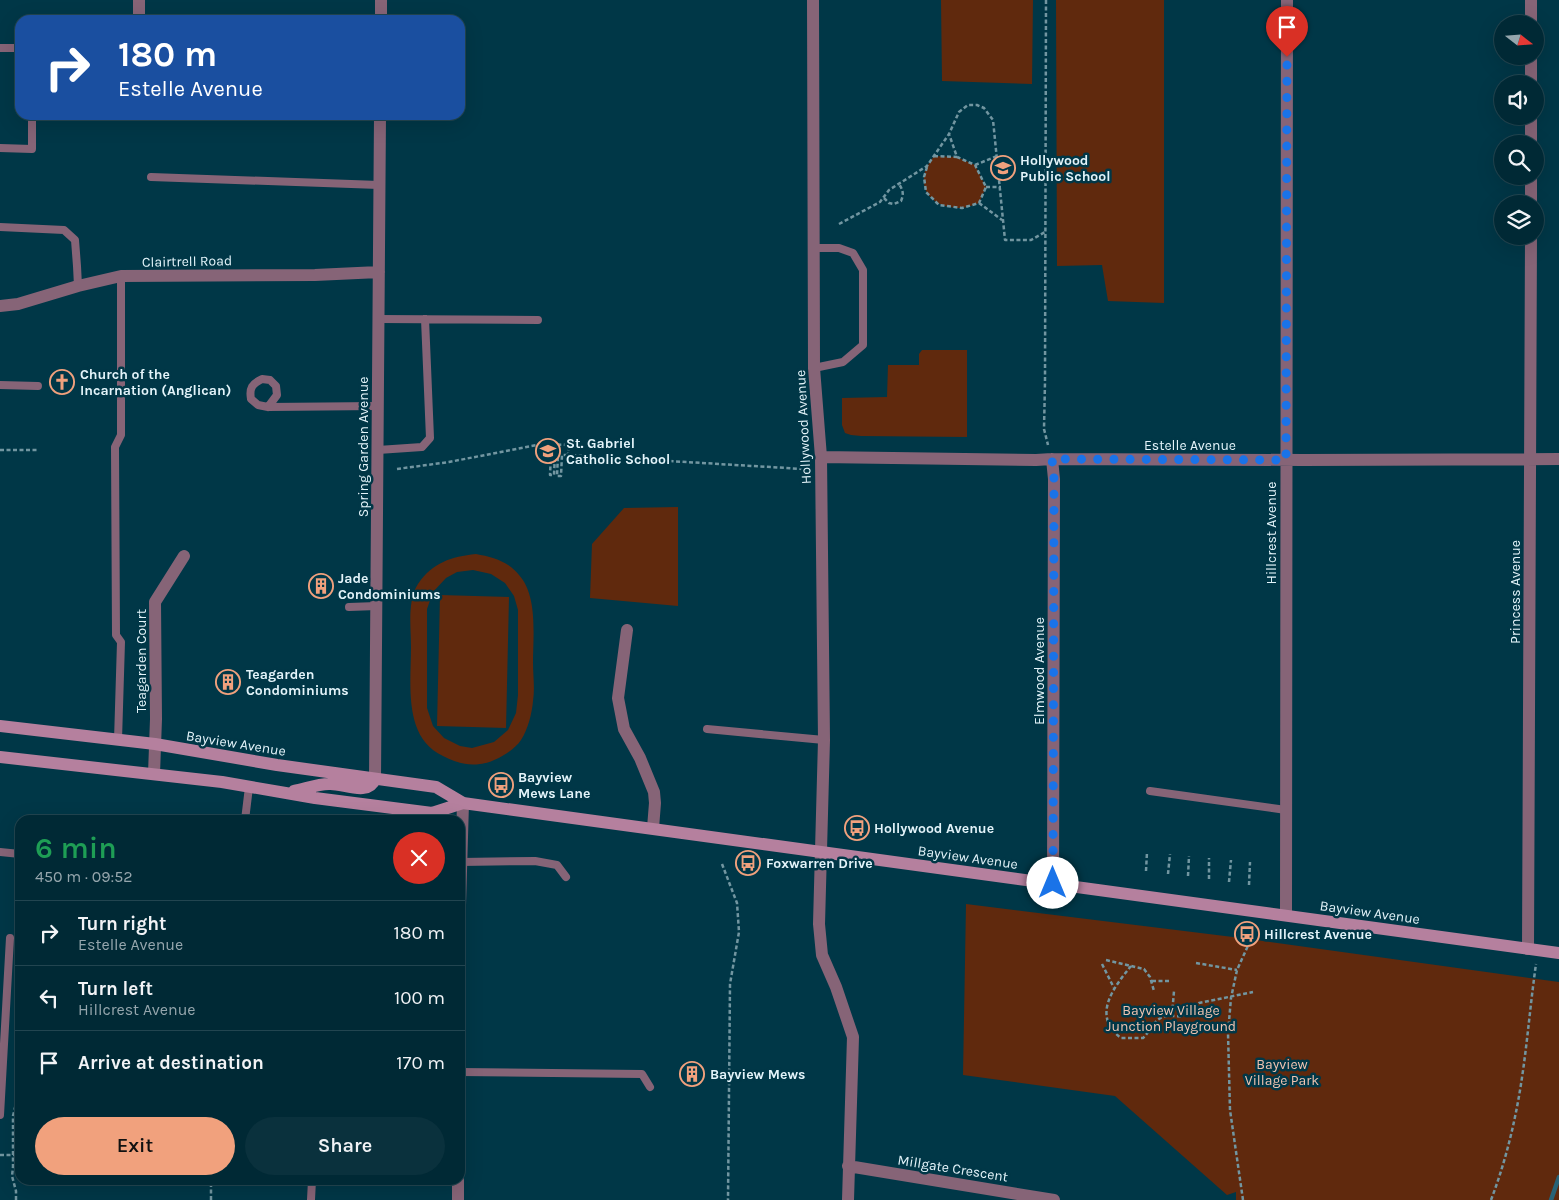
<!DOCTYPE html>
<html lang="en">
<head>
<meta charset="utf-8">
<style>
	body { margin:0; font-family:Karla,sans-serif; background:#0a313d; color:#f1f3f6; height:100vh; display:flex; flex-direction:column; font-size:19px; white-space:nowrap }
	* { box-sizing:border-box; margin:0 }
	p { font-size:16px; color:#95a6ad }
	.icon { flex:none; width:28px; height:28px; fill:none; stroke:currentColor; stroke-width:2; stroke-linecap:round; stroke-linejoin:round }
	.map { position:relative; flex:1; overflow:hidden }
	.details { position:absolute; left:15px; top:815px; width:450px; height:370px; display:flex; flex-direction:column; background:#002935; border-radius:15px; box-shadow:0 5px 20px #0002,0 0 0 1px #224550 }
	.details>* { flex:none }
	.guide { position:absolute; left:15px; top:15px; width:450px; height:105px; border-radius:15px; box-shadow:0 5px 20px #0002,0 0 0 1px #224550; background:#1a4fa0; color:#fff; overflow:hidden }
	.needle { width:32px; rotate:107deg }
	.buttons { position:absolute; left:1494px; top:15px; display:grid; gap:10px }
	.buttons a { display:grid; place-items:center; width:50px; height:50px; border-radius:50%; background:#002935; box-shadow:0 5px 20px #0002,0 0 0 1px #224550; font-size:25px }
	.pin { position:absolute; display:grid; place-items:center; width:42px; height:42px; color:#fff; margin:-51px -21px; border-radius:50% 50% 50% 0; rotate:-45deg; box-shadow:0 0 5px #0007 }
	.pin .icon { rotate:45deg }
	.me { position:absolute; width:55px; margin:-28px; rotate:0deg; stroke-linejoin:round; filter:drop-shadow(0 0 4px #0008) }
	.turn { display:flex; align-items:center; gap:18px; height:105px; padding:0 20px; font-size:22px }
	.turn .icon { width:65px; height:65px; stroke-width:2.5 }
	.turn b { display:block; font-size:35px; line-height:42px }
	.round { display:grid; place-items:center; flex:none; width:52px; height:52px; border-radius:26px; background:#0a313d }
	.headline { display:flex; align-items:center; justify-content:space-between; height:85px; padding:0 20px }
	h1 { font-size:30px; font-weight:600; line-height:38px; color:#1e9e55 }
	.primary-button { display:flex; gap:10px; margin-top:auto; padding:10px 20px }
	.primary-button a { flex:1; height:58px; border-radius:30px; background:#f1a17d; color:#111; font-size:20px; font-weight:600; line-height:58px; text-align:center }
	.primary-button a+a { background:#0a313d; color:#f1f3f6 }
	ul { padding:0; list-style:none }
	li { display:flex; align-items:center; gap:15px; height:65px; padding:0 20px; border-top:1px solid #224550 }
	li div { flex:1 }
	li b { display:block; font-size:19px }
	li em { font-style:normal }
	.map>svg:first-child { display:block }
</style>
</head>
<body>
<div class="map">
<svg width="1559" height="1200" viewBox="0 0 1559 1200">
	<rect width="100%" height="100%" fill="#003747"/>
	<path fill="#60290d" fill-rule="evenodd" d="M941 0H1033L1032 84 942 81Z
		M1056 0H1164V303L1108 301 1102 265 1057 266Z
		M934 156 957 157 975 165 986 187 979 203C973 205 966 208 960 208 942 208 922 199 924 177 924 169 930 162 934 156Z
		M922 350H967V437L861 436 851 435 845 433 842 425V398L887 397 888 365H919V354Z
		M678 507V606L590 598 592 544 624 508Z
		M476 554C492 557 508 561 519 575 538 596 533 636 533 663 533 675 535 688 533 701 532 713 528 729 521 740 514 751 493 763 480 764 466 766 455 762 443 756 403 737 411 685 411 647 411 628 407 601 418 584 433 562 451 557 476 554ZM473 570 491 574 505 583 514 596 518 610V695L516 713 508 730 494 742 472 748 460 746 444 738 433 726 427 708V609L433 592 446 578 457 572Z
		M440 595 509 597 506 728 437 726Z
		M966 904 1241 938 1559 982V1200H1236V1192L1227 1195 1115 1096 963 1075Z"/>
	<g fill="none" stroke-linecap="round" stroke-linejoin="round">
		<path stroke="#286276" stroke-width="4.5" d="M1551 1200 1559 1177"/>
		<path stroke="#7296a1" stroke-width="2.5" stroke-dasharray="4 2.5" stroke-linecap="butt" d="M1046 0 1045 382 1044 429 1048 445
			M934 156 957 157
			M975 165 997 156
			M927 167 924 177 926 192 939 205 962 208 979 203 986 187 975 165 957 157 949 134
			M986 187H1001
			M884 198 889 203 894 204 901 201C904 194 903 190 899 184
			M979 203 1002 220
			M839 224 880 202 889 190 927 166 949 134 959 112 968 105H977L984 108 993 120 1005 240H1031L1045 232
			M542 444 541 454H551L550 475H554L555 454 558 455 557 476H561L562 455H568
			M0 450H37
			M397 469 449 462 542 444 569 445 568 455 803 469 807 471
			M722 864 737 903 739 932 730 984 728 1200
			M1146 871 1147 852
			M1168 874 1170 854
			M1188 876 1189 856
			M1209 879V858
			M1229 882 1231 860
			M1249 885 1250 862
			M1106 960 1144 969 1150 977 1154 991
			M1196 963 1237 970
			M1102 964 1114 988
			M1131 966C1114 987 1091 1016 1121 1038H1143C1151 1031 1153 1019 1166 1016 1171 1015 1177 1017 1182 1016L1199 1003 1253 992
			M1152 981H1169
			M1172 1015 1174 991
			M0 1155H20
			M16 1200V1191L12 1176 13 1167V1116L19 1091V1070H20
			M211 1200V1180
			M1243 1200 1230 1110 1228 1033 1231 998 1237 970 1251 939 1254 924
			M1491 1200C1502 1171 1510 1142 1516 1112 1526 1063 1529 1013 1536 964"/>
		<path stroke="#866477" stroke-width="8" d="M0 48H20
			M0 148 32 149V115
			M151 177 379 185
			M0 227 64 230 75 240 77 266 78 286
			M813 248H839L853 253 863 270V345L843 362 814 368
			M379 319 538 320
			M0 385 38 386
			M268 407 277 395 276 386 270 380 262 379C252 384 249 388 251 399L258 405 268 407 378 406
			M378 450 422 447 430 438 425 319
			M349 607 377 606
			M707 729 824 740
			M118 740 121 642 116 635 115 447 121 435V276
			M1150 791 1286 810
			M245 820 249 787
			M0 852 20 854
			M461 862 535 861 557 865 566 877
			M460 1072 642 1074 650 1087
			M0 1115 10 938
			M311 1200 312 1180"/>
		<path stroke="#866477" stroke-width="12" d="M813 0 814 368 821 457 824 740 819 924 822 955 836 987 853 1037 848 1200
			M139 20V0
			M381 20V0
			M1531 24V0
			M1531 84V56
			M1531 144V116
			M1531 204V176
			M0 306 18 304 78 286 121 276 315 275 379 272
			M821 457 1036 460 1052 459 1302 460 1559 459
			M1052 459 1054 479 1053 883
			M627 630 618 698 624 729 640 758 654 792 655 803 653 828
			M154 774 156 719 155 602 184 556
			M375 779 380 115
			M460 905 463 803
			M1286 915 1287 0
			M1528 949 1531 236
			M848 1166 1054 1200
			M458 1200V1180"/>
		<path stroke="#b5809e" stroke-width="12" d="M0 726 155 744 277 765 436 787 463 803 1559 953
			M0 757 222 782 315 798 432 813 463 803
			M294 791C305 789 317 784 329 784 343 783 368 797 375 779"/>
	</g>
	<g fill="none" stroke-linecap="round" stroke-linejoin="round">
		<path stroke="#1a73e8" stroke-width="9" stroke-dasharray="0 16.2" d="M1053 883 1054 479 1052 459 1286 460 1287 57"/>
	</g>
	<defs>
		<symbol id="school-ring" viewBox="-11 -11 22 22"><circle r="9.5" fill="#003747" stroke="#f1a17d" stroke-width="1.5"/><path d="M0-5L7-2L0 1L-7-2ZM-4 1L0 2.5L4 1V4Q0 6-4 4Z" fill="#f1a17d"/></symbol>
		<symbol id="church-ring" viewBox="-11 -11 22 22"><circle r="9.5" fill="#003747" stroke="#f1a17d" stroke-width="1.5"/><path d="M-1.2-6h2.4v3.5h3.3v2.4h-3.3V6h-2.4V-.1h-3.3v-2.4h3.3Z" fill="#f1a17d"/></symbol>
		<symbol id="building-ring" viewBox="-11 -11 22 22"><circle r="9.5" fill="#003747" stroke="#f1a17d" stroke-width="1.5"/><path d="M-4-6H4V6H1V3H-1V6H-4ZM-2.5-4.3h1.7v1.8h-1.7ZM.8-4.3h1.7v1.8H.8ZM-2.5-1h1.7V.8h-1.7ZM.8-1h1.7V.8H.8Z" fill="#f1a17d"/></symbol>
		<symbol id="bus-ring" viewBox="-11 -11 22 22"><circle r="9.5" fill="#003747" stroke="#f1a17d" stroke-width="1.5"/><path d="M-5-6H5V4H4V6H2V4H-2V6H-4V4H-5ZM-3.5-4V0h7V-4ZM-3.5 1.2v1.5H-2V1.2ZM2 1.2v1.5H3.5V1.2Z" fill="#f1a17d"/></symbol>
	</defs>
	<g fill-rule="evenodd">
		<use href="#school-ring" x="989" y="154" width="28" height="28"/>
		<use href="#church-ring" x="48" y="368" width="28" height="28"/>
		<use href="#school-ring" x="534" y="437" width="28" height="28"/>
		<use href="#building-ring" x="307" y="572" width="28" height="28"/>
		<use href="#building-ring" x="214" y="668" width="28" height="28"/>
		<use href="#bus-ring" x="487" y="771" width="28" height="28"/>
		<use href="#bus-ring" x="843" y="814" width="28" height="28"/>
		<use href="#bus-ring" x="734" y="849" width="28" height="28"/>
		<use href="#bus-ring" x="1233" y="920" width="28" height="28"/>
		<use href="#building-ring" x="678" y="1060" width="28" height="28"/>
	</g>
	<g text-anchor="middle" stroke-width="5" stroke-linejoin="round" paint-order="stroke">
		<g font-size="14" font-weight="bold" fill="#e3f4fa" stroke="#003747" text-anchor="start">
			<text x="1020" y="165">Hollywood<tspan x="1020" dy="16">Public School</tspan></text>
			<text x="80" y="379">Church of the<tspan x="80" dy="16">Incarnation (Anglican)</tspan></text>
			<text x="566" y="448">St. Gabriel<tspan x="566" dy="16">Catholic School</tspan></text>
			<text x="338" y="583">Jade<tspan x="338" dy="16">Condominiums</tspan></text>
			<text x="246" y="679">Teagarden<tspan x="246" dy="16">Condominiums</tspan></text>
			<text x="518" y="782">Bayview<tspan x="518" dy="16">Mews Lane</tspan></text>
			<text x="874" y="833">Hollywood Avenue</text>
			<text x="766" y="868">Foxwarren Drive</text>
			<text x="1264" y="939">Hillcrest Avenue</text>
			<text x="710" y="1079">Bayview Mews</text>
		</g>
		<g font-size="14" fill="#e3f4fa" stroke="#003747">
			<text transform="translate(187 261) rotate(-1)" y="5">Clairtrell Road</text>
			<text transform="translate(803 427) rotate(-93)" y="5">Hollywood Avenue</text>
			<text x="1190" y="450">Estelle Avenue</text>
			<text transform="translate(363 447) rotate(-90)" y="5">Spring Garden Avenue</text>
			<text transform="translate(1271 533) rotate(-90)" y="5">Hillcrest Avenue</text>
			<text transform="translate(1515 592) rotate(-90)" y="5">Princess Avenue</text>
			<text transform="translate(141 661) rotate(-90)" y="5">Teagarden Court</text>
			<text transform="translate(1039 671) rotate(-90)" y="5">Elmwood Avenue</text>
			<text transform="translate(236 743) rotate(9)" y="5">Bayview Avenue</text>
			<text transform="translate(968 857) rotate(8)" y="5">Bayview Avenue</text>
			<text transform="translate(1370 912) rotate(8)" y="5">Bayview Avenue</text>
			<text transform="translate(953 1168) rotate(9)" y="5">Millgate Crescent</text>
		</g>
		<g font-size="14" fill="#f0c4b1" stroke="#003747">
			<text x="1171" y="1015">Bayview Village<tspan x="1171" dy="16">Junction Playground</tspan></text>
			<text x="1282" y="1069">Bayview<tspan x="1282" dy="16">Village Park</tspan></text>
		</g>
	</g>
</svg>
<div class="buttons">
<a><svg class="needle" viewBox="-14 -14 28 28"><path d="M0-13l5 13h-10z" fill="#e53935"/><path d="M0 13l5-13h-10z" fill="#95a6ad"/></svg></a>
<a><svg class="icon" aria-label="sound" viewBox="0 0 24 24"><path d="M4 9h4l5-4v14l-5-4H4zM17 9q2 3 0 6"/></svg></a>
<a><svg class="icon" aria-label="search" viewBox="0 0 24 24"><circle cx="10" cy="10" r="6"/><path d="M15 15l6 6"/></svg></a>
<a><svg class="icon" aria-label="layers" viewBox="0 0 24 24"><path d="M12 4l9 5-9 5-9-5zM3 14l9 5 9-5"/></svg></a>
</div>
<div class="pin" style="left:1287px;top:57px;background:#d93025"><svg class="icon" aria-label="arrive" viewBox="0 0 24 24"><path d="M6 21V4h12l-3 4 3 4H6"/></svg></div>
<svg class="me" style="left:1053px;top:883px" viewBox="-20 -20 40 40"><circle r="19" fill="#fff"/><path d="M0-13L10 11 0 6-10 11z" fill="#1a73e8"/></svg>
<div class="guide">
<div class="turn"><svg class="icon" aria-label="right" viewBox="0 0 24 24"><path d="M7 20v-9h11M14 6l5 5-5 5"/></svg><div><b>180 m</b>Estelle Avenue</div></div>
</div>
<section class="details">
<div class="headline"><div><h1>6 min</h1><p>450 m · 09:52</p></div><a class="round" style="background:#d93025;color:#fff"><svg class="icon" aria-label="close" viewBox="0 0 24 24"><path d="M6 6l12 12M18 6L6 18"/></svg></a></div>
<ul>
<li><svg class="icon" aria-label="right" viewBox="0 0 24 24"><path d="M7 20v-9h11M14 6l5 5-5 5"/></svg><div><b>Turn right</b><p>Estelle Avenue</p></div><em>180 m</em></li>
<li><svg class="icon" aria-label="left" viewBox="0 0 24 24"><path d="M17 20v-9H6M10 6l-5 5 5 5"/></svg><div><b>Turn left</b><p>Hillcrest Avenue</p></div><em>100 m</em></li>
<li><svg class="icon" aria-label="arrive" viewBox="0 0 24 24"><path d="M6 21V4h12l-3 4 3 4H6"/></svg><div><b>Arrive at destination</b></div><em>170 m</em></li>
</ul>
<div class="primary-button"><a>Exit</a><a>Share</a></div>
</section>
</div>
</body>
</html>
